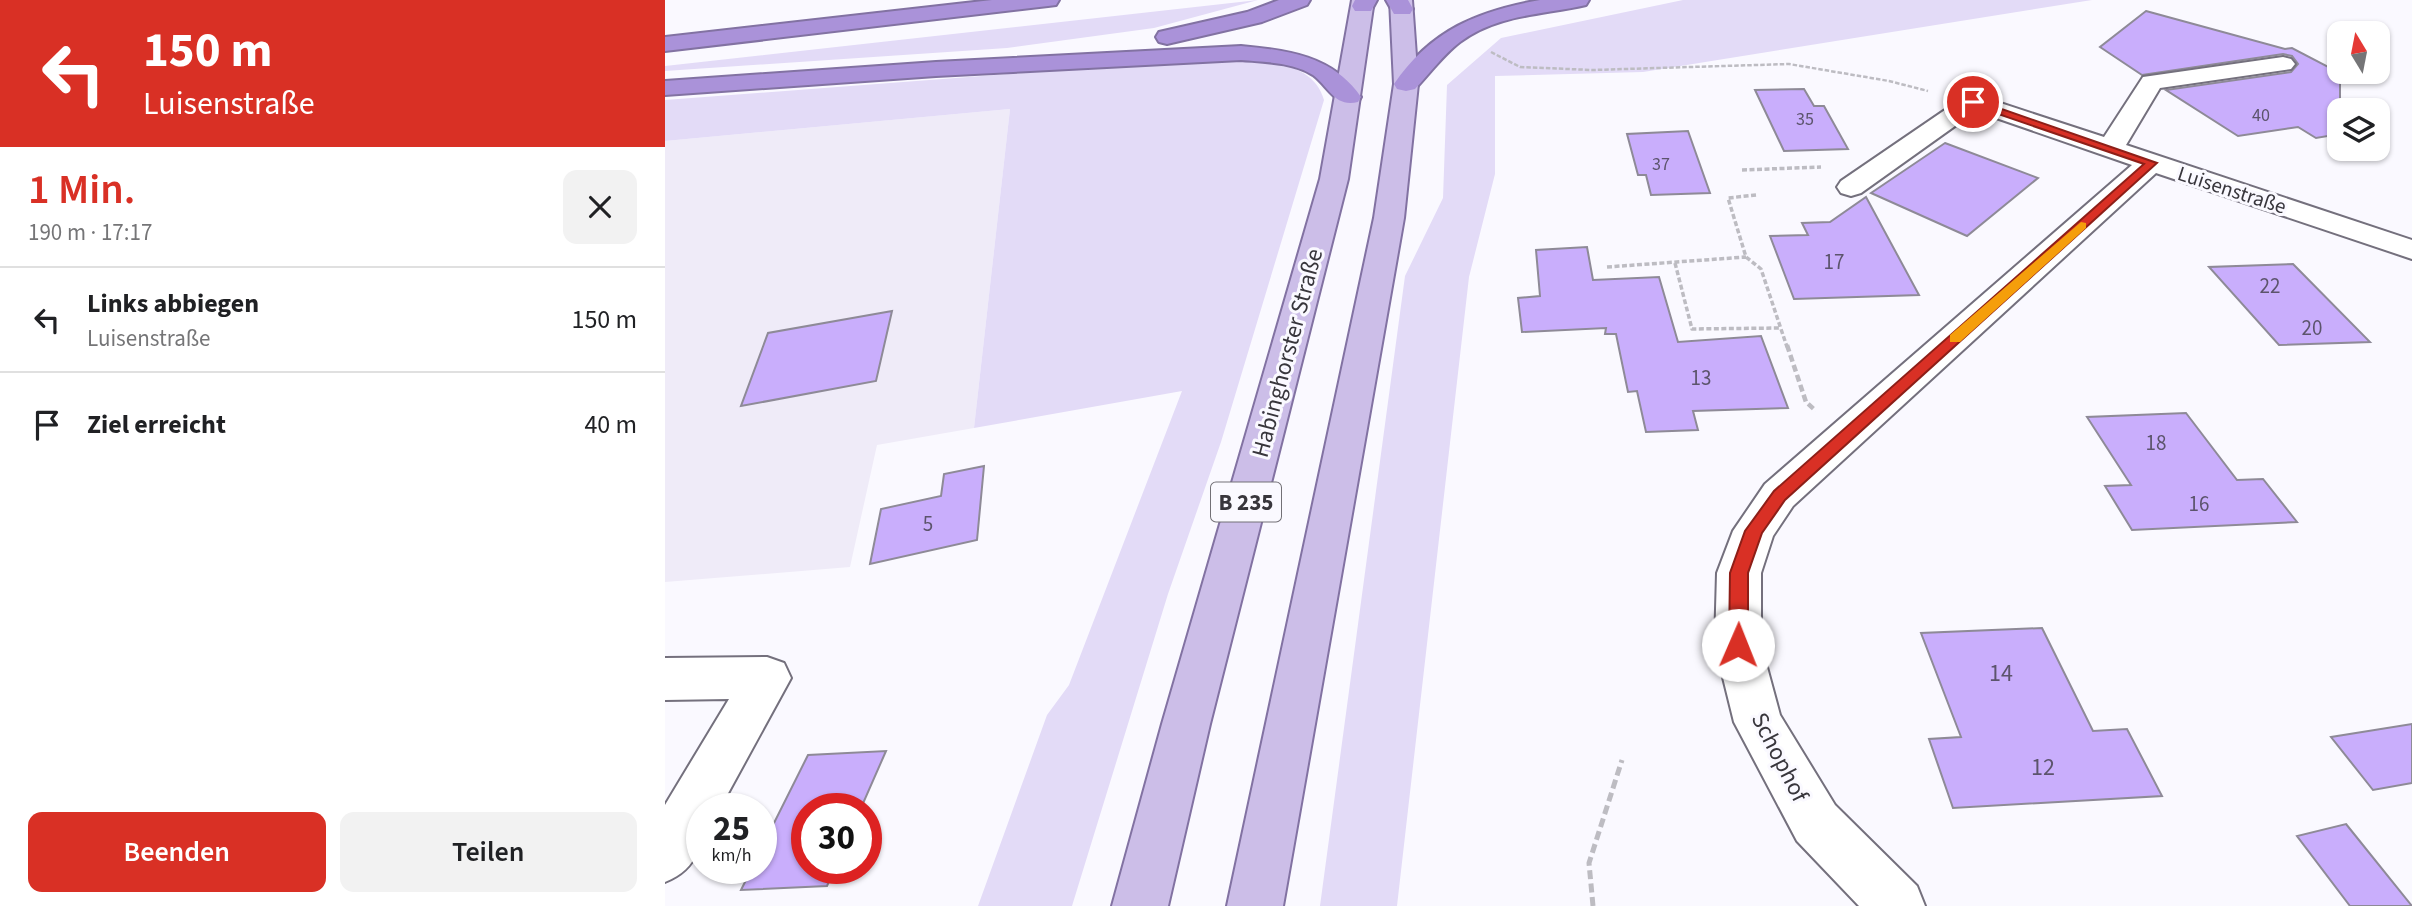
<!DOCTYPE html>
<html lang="de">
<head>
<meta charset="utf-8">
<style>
	body { margin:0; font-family:"Source Sans 3",sans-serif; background:#f2f2f2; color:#202124; height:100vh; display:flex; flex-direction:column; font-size:26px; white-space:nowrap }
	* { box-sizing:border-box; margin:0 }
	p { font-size:23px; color:#757577 }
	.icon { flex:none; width:38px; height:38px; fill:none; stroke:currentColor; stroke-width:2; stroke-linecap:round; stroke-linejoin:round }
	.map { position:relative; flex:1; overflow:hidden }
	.panel { display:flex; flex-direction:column; background:#fff; width:665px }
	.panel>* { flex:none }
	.banner { background:#d93025; color:#fff; overflow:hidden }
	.needle { width:46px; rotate:350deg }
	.fabs { position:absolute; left:1662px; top:21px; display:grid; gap:14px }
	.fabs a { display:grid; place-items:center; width:63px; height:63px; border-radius:14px; background:#fff; box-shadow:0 2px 5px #0004; font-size:35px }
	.speed { position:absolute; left:21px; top:793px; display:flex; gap:14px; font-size:35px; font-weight:700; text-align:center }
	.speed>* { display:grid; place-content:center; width:91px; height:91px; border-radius:50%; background:#fff; box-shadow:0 2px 5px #0004; line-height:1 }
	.speed small { font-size:18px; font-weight:400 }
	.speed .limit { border:10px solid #d22; background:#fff; color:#111 }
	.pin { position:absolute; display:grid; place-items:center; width:60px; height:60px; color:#fff; margin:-30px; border:4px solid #fff; border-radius:50%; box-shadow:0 2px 7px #0007 }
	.me { position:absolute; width:77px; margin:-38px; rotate:1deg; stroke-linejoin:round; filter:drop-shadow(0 0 5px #0008) }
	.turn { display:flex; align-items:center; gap:24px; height:147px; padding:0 28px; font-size:32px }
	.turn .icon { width:91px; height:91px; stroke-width:2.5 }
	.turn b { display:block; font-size:49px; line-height:60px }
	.round { display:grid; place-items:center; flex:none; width:74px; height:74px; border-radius:14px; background:#f2f2f2 }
	.headline { display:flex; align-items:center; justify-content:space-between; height:119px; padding:0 28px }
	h1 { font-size:42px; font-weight:600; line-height:52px; color:#d93025 }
	.cta { display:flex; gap:14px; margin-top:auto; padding:14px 28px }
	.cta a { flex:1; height:80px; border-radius:14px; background:#d93025; color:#fff; font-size:28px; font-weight:600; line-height:80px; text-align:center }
	.cta a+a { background:#f2f2f2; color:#202124 }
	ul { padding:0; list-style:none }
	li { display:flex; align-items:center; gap:21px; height:105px; padding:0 28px; border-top:2px solid #e0e0e0 }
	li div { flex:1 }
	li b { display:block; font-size:26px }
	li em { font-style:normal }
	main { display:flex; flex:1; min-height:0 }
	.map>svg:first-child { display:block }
</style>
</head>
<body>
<main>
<section class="panel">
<div class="banner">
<div class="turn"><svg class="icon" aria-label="left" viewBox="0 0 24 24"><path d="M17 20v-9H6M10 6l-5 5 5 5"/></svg><div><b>150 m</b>Luisenstraße</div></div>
</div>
<div class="headline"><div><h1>1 Min.</h1><p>190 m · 17:17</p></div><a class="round"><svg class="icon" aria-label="close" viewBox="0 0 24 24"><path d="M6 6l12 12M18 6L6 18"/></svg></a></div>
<ul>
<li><svg class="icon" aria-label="left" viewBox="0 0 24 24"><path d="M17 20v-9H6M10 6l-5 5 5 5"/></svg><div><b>Links abbiegen</b><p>Luisenstraße</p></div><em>150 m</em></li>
<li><svg class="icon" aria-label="arrive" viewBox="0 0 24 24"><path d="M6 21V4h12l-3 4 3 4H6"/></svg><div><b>Ziel erreicht</b></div><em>40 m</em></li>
</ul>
<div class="cta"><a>Beenden</a><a>Teilen</a></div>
</section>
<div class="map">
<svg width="1747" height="906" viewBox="0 0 1747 906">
	<rect width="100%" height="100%" fill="#faf9ff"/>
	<path fill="#efebf8" d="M345 109 309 428 212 445 185 567 0 582V141Z"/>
	<path fill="#e3dbf7" d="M593 0 489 28 342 48 0 71V66Z
		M1018 0H1427L978 72 830 76V174L804 277 732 906H655L740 276 778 198 782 85 836 38Z
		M528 60C567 60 646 51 659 100L556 442 503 594 407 906H313L382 715 404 685 517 391 309 428 345 109 0 141V100Z"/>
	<path fill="#c9aefc" stroke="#8e8a97" stroke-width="2" d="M1481 11 1620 49 1627 48 1675 73V134L1651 138 1633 127 1573 136 1501 90 1626 72 1633 64 1627 56 1618 54 1477 75 1435 47Z
		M1139 89 1149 106H1159L1183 149 1119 151 1090 90Z
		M1023 131 1045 193 986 195 981 175H973L962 134Z
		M1280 143 1373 178 1302 236 1206 193Z
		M1201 197 1254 295 1129 299 1105 236 1143 235 1137 223 1165 222Z
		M922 247 928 280 994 277 1013 342 1096 336 1123 408 1028 411 1033 430 981 432 972 391 963 392 951 334H940L941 328 857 332 853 298 875 296 871 250Z
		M1628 264 1705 342 1614 345 1544 267Z
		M227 311 211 381 76 406 103 333Z
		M1521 413 1572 480 1598 479 1632 522 1467 530 1440 486 1466 485 1422 417Z
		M319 466 312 540 205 564 216 509 276 496 279 474Z
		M1377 628 1428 731 1462 729 1497 796 1288 808 1264 739 1296 737 1256 633Z
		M1747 724V783L1708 790 1666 737Z
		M221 751 196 808H142V868H170L162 886 76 890 87 868H96V849L143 755Z
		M1681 824 1747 906H1685L1632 836Z"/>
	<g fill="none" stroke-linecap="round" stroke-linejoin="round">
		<defs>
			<path id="minor" d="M1618 57 1626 59 1630 64 1626 69 1495 88 1461 145 1747 240V259L1491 173 1128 506 1108 536 1096 573V645L1115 715 1170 805 1252 886 1260 906H1194L1132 841 1069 722 1050 645 1052 573 1068 531 1100 484 1467 165 1311 111 1196 193 1186 196 1176 193 1172 187 1176 181 1299 97 1308 94 1317 97 1439 137 1478 77Z
				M102 657 119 663 126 678 55 808H37C37 843 35 868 0 882V805L64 699 0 700V658Z"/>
			<path id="major" d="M687 0H709L683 179 545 724 503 906H447L497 724 655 179Z
				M725 0H747L753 84 739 218 618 906H562L709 218 729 84Z"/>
			<path id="highway" d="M327 0H394L391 5 383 6 0 51V37Z
				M614 0H645L642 5 597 22 502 44 494 42 491 37 494 32 582 12Z
				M690 0H712L706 11H690L687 6Z
				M721 0H743L748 9 745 14H729Z
				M875 0H924L921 5C878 15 832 14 795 42 778 55 765 73 750 89L741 91 732 89 729 84C766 30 813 11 875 0Z
				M576 46C622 50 668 56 696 97L693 102C670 108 664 87 648 75 628 62 598 62 576 60L271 76 0 95V81L271 62Z"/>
		</defs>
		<use href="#minor" stroke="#74707d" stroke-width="4"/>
		<use href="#major" stroke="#8272a2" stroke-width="4"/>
		<use href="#highway" stroke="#8272a2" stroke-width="4"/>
		<path stroke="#bdbcc2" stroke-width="2.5" stroke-dasharray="4.5 2" stroke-linecap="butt" d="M826 52 855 67 927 70 1124 64 1224 81 1263 91"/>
		<path stroke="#bdbcc2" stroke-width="3.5" stroke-dasharray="5 2.5" stroke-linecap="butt" d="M1077 170 1156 167
			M1091 195 1063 198 1081 257 1096 269 1122 347
			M1010 263 1027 329 1116 328
			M942 267 1081 257"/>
		<path stroke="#bdbcc2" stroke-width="4.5" stroke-dasharray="7 3.5" stroke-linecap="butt" d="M1122 345 1141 402 1151 411"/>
		<path stroke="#bdbcc2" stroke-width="5" stroke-dasharray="9 4.5" stroke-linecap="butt" d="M928 906 924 863 957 760"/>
		<use href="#minor" fill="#fff" fill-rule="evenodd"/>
		<use href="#major" fill="#ccbee8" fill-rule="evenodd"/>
		<use href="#highway" fill="#aa92d9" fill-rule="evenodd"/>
	</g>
	<path fill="#d93025" stroke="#8d1f18" stroke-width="2" d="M1308 99 1492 163 1120 500 1097 533 1083 573V645L1080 651 1073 653 1067 651 1064 645 1065 573 1080 531 1109 491 1479 164 1304 104 1303 102Z"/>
	<path fill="#f59e0b" d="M1416 222 1421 223V228L1295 342H1285V335Z"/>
	<g text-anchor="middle" stroke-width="6" stroke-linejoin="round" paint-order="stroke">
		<g font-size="18" fill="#5c546c">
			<text x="1596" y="121">40</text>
			<text x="1140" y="125">35</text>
			<text x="996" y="170">37</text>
		</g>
		<g font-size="21" fill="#38363c" stroke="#faf9ff">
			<text transform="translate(1567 190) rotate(18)" y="7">Luisenstraße</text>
		</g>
		<g font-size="21" fill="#5c546c">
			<text x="1169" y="269">17</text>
			<text x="1605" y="293">22</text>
			<text x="1647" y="335">20</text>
			<text x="1036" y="385">13</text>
			<text x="1491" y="450">18</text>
			<text x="1534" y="511">16</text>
			<text x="263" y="531">5</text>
		</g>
		<rect fill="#faf9ff" stroke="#727076" stroke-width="2" x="546" y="482.5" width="70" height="39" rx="5"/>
		<g font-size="23" font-weight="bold" fill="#38363c">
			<text x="581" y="510">B 235</text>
		</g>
		<g font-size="24" fill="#38363c" stroke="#faf9ff">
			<text transform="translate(622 353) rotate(-75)" y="8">Habinghorster Straße</text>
			<text transform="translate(1115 757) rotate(63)" y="8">Schophof</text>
		</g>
		<g font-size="24" fill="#5c546c">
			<text x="1336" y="681">14</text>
			<text x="1378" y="775">12</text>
		</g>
	</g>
</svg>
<div class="fabs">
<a><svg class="needle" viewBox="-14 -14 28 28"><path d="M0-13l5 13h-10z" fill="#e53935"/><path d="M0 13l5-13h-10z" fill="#757577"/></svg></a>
<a><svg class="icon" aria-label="layers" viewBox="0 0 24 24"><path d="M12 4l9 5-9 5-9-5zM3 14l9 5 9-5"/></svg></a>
</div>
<div class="speed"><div>25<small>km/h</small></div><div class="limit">30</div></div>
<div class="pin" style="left:1308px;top:102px;background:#d93025"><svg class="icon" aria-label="arrive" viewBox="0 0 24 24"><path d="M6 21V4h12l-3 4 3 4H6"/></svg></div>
<svg class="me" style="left:1073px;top:645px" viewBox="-20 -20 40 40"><circle r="19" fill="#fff"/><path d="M0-13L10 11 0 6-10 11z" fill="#d93025"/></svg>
</div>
</main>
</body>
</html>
